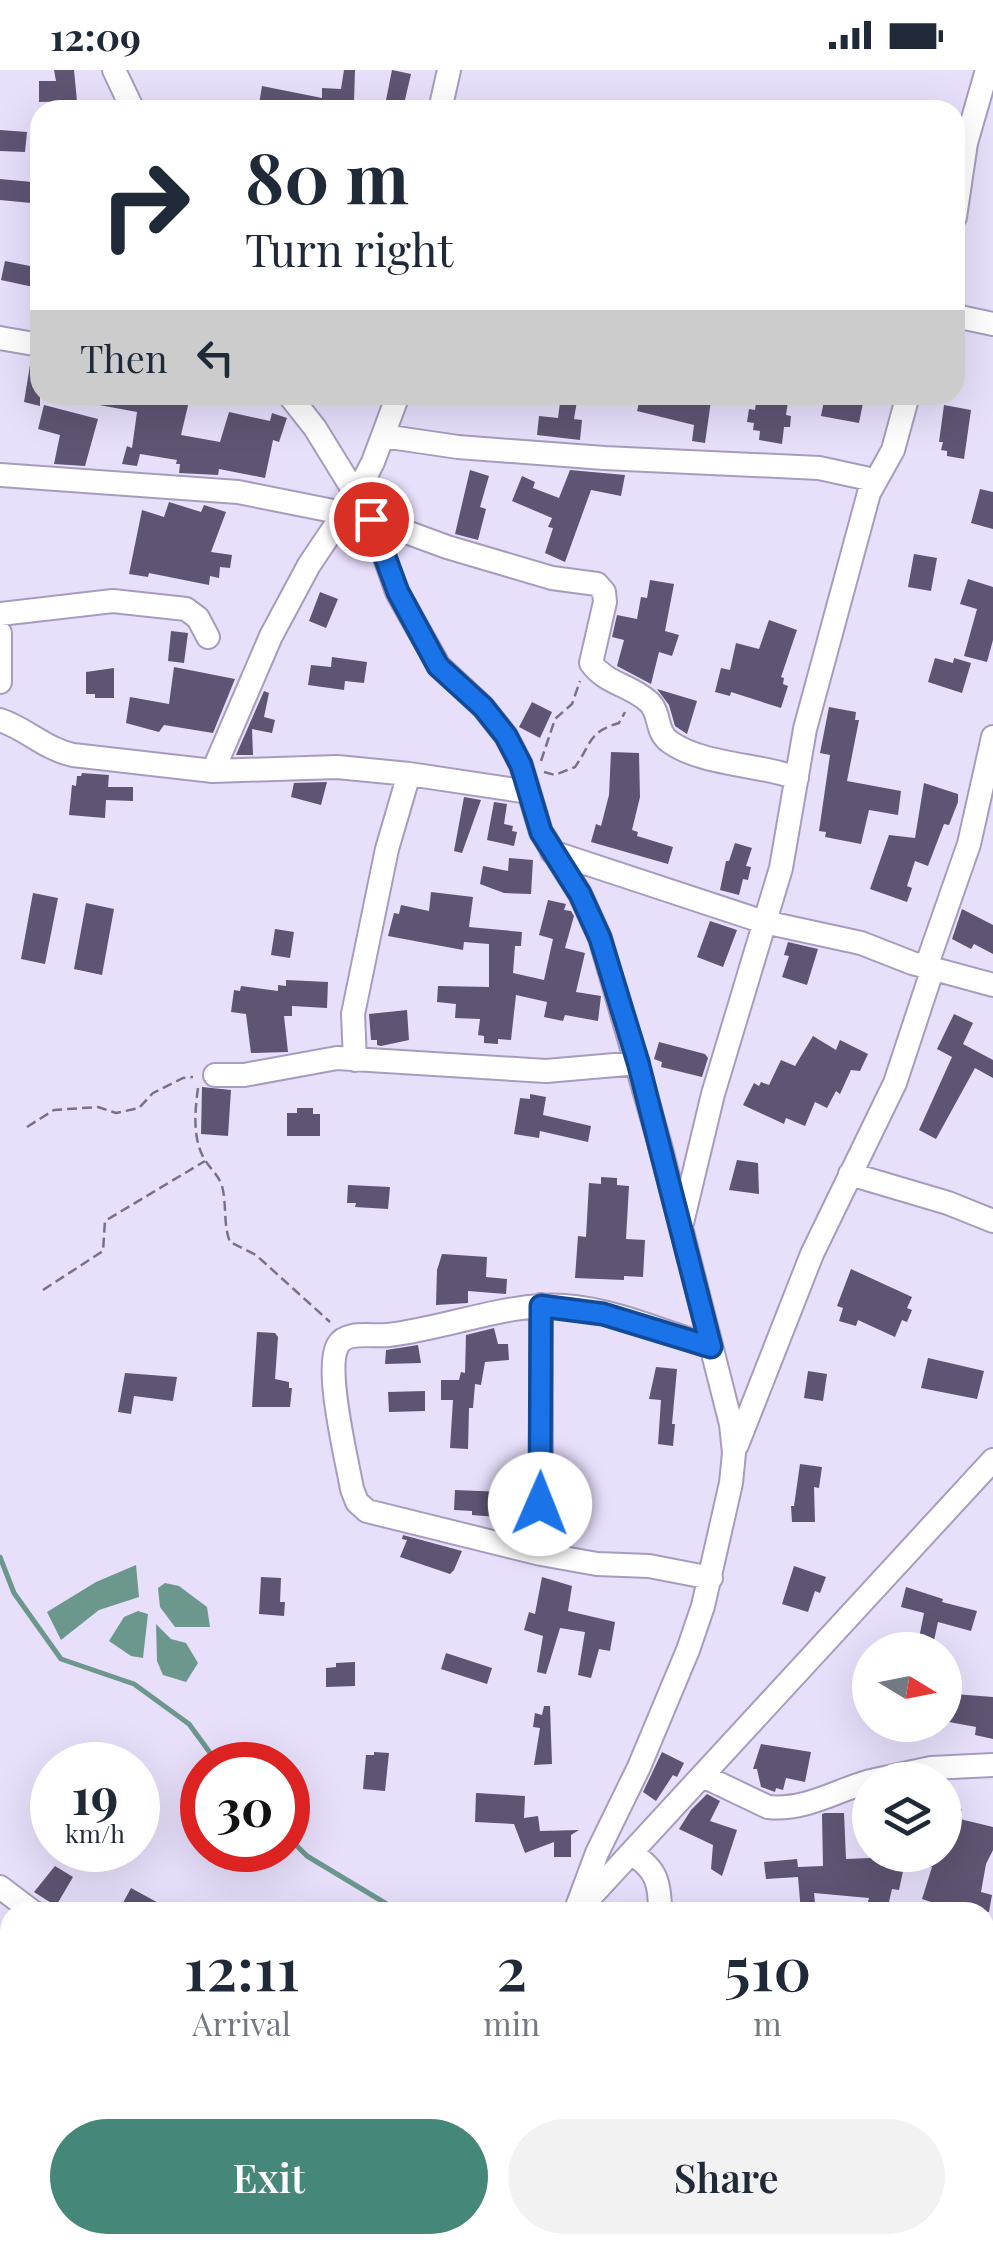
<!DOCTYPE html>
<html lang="en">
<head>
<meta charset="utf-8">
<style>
	body { margin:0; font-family:"Playfair Display",serif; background:#f2f2f3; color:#1f2937; height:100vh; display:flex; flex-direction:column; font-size:38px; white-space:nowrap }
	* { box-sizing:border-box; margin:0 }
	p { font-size:32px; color:#747a83 }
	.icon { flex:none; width:55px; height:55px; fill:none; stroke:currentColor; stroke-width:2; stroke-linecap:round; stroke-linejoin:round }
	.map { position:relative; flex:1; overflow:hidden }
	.drawer { position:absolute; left:0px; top:1832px; width:995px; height:352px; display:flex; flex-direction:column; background:#fff; border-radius:30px 30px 0 0; box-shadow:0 10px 40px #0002 }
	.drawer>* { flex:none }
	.top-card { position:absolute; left:30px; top:30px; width:935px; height:305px; border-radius:30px; box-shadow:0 10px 40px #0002; background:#fff; color:#1f2937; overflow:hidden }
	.needle { width:65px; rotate:100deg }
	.buttons { position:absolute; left:852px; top:1562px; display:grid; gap:20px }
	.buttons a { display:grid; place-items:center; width:110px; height:110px; border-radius:50%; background:#fff; box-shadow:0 10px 40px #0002; font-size:50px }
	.speed { position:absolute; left:30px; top:1672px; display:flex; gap:20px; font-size:50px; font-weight:700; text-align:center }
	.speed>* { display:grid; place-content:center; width:130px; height:130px; border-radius:50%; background:#fff; box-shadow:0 10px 40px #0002; line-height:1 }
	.speed small { font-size:25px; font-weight:400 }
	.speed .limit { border:15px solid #d22; background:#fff; color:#111 }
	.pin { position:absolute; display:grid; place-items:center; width:85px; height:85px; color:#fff; margin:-42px; border:5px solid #fff; border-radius:50%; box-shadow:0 2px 10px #0007 }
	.me { position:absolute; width:110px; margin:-55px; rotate:1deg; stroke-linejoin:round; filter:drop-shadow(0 0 8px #0008) }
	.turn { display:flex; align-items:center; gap:35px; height:210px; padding:0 50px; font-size:45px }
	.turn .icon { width:130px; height:130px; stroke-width:2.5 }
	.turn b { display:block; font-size:70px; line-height:85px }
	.then { display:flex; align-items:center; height:95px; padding:0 50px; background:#0003; gap:20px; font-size:38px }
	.eta { display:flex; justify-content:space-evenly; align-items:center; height:170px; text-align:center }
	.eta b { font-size:60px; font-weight:600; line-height:70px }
	.primary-button { display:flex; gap:20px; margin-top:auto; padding:20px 50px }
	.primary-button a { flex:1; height:115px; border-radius:60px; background:#458779; color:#fff; font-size:40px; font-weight:600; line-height:115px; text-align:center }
	.primary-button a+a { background:#f2f2f3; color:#1f2937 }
	.status { display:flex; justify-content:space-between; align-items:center; height:70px; padding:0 50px; background:#fff; direction:ltr }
	.status svg { height:28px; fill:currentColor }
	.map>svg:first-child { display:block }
</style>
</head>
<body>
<div class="status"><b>12:09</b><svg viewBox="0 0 49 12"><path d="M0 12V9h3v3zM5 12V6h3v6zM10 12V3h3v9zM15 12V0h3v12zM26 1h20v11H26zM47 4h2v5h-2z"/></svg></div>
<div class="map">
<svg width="993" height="2183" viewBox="0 0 993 2183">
	<rect width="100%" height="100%" fill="#e8dffb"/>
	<path fill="#6b978c" d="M136 1495 139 1527 99 1540 61 1570 47 1542 96 1512Z
		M165 1513 179 1516 207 1537 210 1557H175L160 1537 158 1518Z
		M138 1541 148 1544 143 1588 131 1586 109 1571 124 1547Z
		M156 1554 171 1569 186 1573 198 1593 186 1612 163 1605 157 1591Z"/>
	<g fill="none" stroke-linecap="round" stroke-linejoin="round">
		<path stroke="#6b978c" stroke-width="5" d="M0 1487 14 1523 61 1589 134 1614 189 1654 219 1695
			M288 1767 307 1786 400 1842"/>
	</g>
	<path fill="#5f5473" d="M54 0H74L77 31 39 32V11H56Z
		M344 0H355L354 31H351L350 40H289L259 34 262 16 322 28V18L341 19Z
		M392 0 411 4 404 34 386 30Z
		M0 60 27 62 25 82 0 81Z
		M0 109 32 112 31 133 0 130Z
		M5 191 40 198 38 218 1 210Z
		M31 289 40 290V336L24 332Z
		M84 325 190 327 181 365 220 372 229 342 270 351 272 343 287 348 279 372 273 370 265 408 219 399 218 405 179 403 180 394H176L177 390 140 384 137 396 122 394 127 376 132 378 137 342 83 332Z
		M561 325H578L574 349 582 350 580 370 537 365 539 346 558 348Z
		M641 325H680L711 331 705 373 692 371 694 355 637 341Z
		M757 325H789L786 345 791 346 790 357H784L782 374 759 370 760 361 753 360 754 353 747 352 749 339 755 340Z
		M825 326 863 333 859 353 821 346Z
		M44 335 98 349 85 396 54 394 60 365 38 359Z
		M944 335 971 340 964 389 947 386V381L941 380 943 372H939Z
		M470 400 489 406 480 437 486 439 478 470 455 464Z
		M570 400 625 405 621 426 591 420 565 492 545 483 553 458 548 457 552 448 512 431 522 406 535 412 533 418 559 428Z
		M980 419 993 422V459L971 453Z
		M169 432 201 442 204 435 226 442 211 482 232 485 230 498 220 497 219 508 210 506 209 515 149 503 148 507 129 504 142 440 164 447Z
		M914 484 937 488 931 521 908 517Z
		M968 509 993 517V570L987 592 964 586 977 539 960 534Z
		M650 510 674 514 665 561 679 565 672 586 659 582 651 614 617 596 624 570 612 567 617 545 637 549 641 527 647 528Z
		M320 522 338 529 326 558 309 551Z
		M769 550 797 560 781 607 784 608 783 614 788 616 781 638 731 622 730 626 715 622 721 598 730 600 736 573 759 579Z
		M171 561 188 563 184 593 168 591Z
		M332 587 367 592 364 613 345 611 344 620 308 615 311 595 331 597Z
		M935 588 953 593 954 588 971 593 962 623 928 612Z
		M174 597 235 609 213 663 164 655 159 662 126 653 130 627 169 634Z
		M114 598V628H95V624H86V602Z
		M657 619 697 631 687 664 675 656 669 635Z
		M264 621 269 623 264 647 275 650 272 663 252 659 253 685H236Z
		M532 632 552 642 540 668 519 657Z
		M829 637 856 642 855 650H859L847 711 901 721 898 745 869 740 861 774 825 767 826 762 819 761 830 685 820 683Z
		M611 682 639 683 640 727 632 760 638 762 637 766 673 777 668 794 591 772 596 754 601 756 609 725Z
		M82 703 109 705 108 717H133V731L106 730 105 748 69 745 72 715 76 716 77 706H81Z
		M327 712 321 735 291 727 294 713Z
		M924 713 958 724V732L949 755 944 754 928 796 915 791 907 816 912 818 907 832 870 819 889 765 915 768Z
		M464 727 481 730 462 783 454 781Z
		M494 732 507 734 504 754 513 756 512 761 517 762 514 776 487 770Z
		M735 773 752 778 746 796 751 797 748 810 743 809 739 825 720 820 726 791H729Z
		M509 788 533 790 531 824 504 823 480 814 483 796 508 801Z
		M431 822 473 827 469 857 522 862 521 876H515L513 903 544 910 553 869 539 865 548 830 566 834 564 840 571 841 574 846 565 878 585 883 576 922 601 926 598 951 565 945 563 951 544 947 547 932 516 925 511 970 498 969V974L484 973V966L478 965 480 949 455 948 456 934 437 932 438 916 489 917V874L464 872 463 880 388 866 394 843 399 844 401 835 429 841Z
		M33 823 58 828 45 894 21 889Z
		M86 833 114 839 102 905 74 899Z
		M962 839 993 855V884L974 874 971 879 952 869Z
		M710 851 737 860 723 897 697 887Z
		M275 859 294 862 290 888 271 885Z
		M788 872 818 879 807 915 782 907 789 886 784 885Z
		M286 910 328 912 327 938 292 936V946H284L288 982 251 983 246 944 231 942 234 920 240 921 241 916 278 921V915L286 916Z
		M407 940 409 970 381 976 377 975V970H371L369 944Z
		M954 944 973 953 963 974 993 990V1008L975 998 936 1069 919 1060 952 987 937 979Z
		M813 966 836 980 840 970 868 984 860 1001 851 1000 840 1024 836 1021 827 1038 815 1032 805 1056 786 1048 784 1054 743 1035 754 1013 759 1016 761 1012 769 1015 781 990 795 996Z
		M659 972 705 984 708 988 702 1007 661 997 662 992 654 989Z
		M202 1017 231 1020 228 1066 201 1064Z
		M530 1024 546 1027 543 1045 591 1056 588 1072 540 1061 539 1068 514 1064 520 1028 530 1029Z
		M297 1038H313V1044H320V1066H287V1043H297Z
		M737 1090 758 1093 759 1124 729 1120Z
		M601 1107 617 1108V1115L629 1116 626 1169 645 1170 643 1207 624 1206V1210L575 1208 578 1166 586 1167 589 1113 601 1114Z
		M348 1115 390 1117 388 1139 355 1137 356 1133H347Z
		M442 1184 487 1187 486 1207 507 1209 506 1224 468 1221V1233L436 1235 437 1200Z
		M851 1199 912 1227 907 1238 912 1240 907 1252 902 1250 895 1267 858 1250 856 1256 839 1251 843 1238 837 1236Z
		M494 1258 498 1274H508L509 1290 485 1292 481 1315 475 1314 473 1338H469L468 1379 450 1378 453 1330H441V1310H459L461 1302 465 1303 466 1265Z
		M257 1262 275 1263 278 1267 275 1309 289 1312V1318H292L290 1337H252Z
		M418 1275 421 1293 385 1294 386 1280Z
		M928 1288 984 1301 977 1329 921 1318Z
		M656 1297 677 1299 672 1354H675L673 1376 658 1374 661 1330 649 1329Z
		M808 1301 827 1304 823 1331 804 1328Z
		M125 1303 177 1307 173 1331 134 1326 131 1344 118 1342Z
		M425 1321V1341L389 1342 388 1322Z
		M800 1394 822 1397 819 1418 814 1417 815 1452H792L791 1436H794Z
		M455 1420 526 1423 524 1449 472 1445V1441L454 1440Z
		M403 1465 462 1481 454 1500 450 1504 400 1487 407 1470 402 1469Z
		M794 1496 826 1507 820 1523 815 1521 808 1542 782 1534Z
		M261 1507 281 1508 280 1532H285L284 1546 259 1544Z
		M542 1507 572 1516 568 1541 615 1552 610 1581 599 1579 591 1608 578 1605 585 1562 560 1558 546 1604 537 1602 543 1566 524 1560 529 1542 535 1544Z
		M906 1517 943 1529 942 1532 977 1541 971 1561 938 1552 932 1580 917 1578 924 1543 901 1537Z
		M446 1583 492 1598 487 1614 441 1599Z
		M355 1592V1616L326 1617V1598L336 1597V1593Z
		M954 1624 993 1627V1669L975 1665 976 1657 949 1652Z
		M544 1636H550L552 1694 534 1695 540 1658 533 1657 535 1643 542 1645Z
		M761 1674 811 1682 805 1712 786 1708 783 1720 776 1718 775 1722 761 1717 757 1699H753Z
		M374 1682 389 1683 385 1721 363 1719 366 1685H374Z
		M662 1682 684 1693 677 1707 673 1705 656 1731 643 1722Z
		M476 1723 525 1726 524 1748 538 1746 540 1761 579 1760 571 1765V1787H554V1772L525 1783 514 1754 475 1752Z
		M707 1724 720 1731 710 1751 737 1760 722 1806 711 1799 713 1775 679 1759 691 1740Z
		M945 1736 962 1739 960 1749 993 1757V1780L986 1794 981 1822 992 1825 989 1842 949 1838 922 1829 932 1797 905 1792 899 1820 892 1819 888 1836 868 1832 869 1828 814 1823 816 1842H801L798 1807 766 1809 764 1792 797 1789 798 1797 823 1796 822 1744 825 1743H844L846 1789 945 1785Z
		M55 1796 73 1807 56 1836 34 1822Z
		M131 1818 175 1842H118Z"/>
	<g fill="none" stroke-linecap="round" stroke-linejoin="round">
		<defs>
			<path id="minor" d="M114 0 133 40
				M440 40 449 0
				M955 147 966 73 987 0
				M955 246 993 254
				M0 268 40 275
				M289 325 315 358 371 449 397 522 439 596 483 637 506 666 521 695 541 762 580 824 600 868 660 1075 731 1354 734 1383 731 1413 703 1536 688 1580 639 1697 597 1783 575 1842
				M383 366 458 377 604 388 819 398 874 410
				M0 405 238 422 343 443
				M371 449 447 477 552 508 597 514 604 522 605 532 591 593C606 614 631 615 649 632 661 643 655 662 670 672 702 695 759 694 797 708
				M0 544 113 531 186 539 198 548 208 567
				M0 563V612
				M0 650C27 659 45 679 73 685L213 701 337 697 409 704 529 722
				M213 701 271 566 309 495 356 425 373 392 398 325
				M552 782 764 852 861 873 912 893 993 915
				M926 897 969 774 993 667
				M355 990 353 944 387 779 409 704
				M215 1005H244L337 988 546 1001 638 993
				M850 1104 948 1133 993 1151
				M682 1153 713 1024 781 798 805 659 869 423 893 380 908 325
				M541 1235V1484
				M737 1375 812 1184 895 1013 933 898
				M711 1508 649 1496 597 1494 541 1484 367 1441 357 1432 352 1419C347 1390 324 1298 338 1275 346 1260 373 1267 388 1265 439 1259 488 1240 539 1236 596 1231 658 1260 711 1277
				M703 1706 768 1737C805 1741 835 1721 870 1711
				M875 1710 931 1698 993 1695
				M632 1784C657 1799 660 1814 660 1842
				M0 1817 33 1842
				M582 1836 993 1390
				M0 2020 10 2033
				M0 2146 10 2141
				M114 2175 117 2183
				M323 2175 326 2183
				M502 2183 503 2175
				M751 2183 754 2175
				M989 2183 993 2169"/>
		</defs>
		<use href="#minor" stroke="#a79cbd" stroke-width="26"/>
		<path stroke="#797285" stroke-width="2.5" stroke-dasharray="10 5" stroke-linecap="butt" d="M541 691 555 649 572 634 580 611
			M544 702 555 705 575 697C592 673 588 662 619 653L625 642
			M198 1018C195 1041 192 1069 205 1090 211 1100 218 1104 222 1116 227 1135 223 1155 230 1172L256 1185 330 1252
			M27 1057 54 1040 98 1037 116 1043 139 1038 153 1023 183 1008 193 1007
			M43 1220 103 1181 105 1151 205 1091"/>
		<use href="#minor" stroke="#fff" stroke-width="22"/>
	</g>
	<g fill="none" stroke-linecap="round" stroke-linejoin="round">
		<defs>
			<path id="route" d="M371 449 398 522 438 596 483 637 506 666 521 695 541 762 580 824 600 868 638 992 711 1277 603 1244 541 1236 540 1434"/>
		</defs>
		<use href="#route" stroke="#114b97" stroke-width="25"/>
		<use href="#route" stroke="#1a73e8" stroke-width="18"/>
	</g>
</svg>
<div class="buttons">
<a><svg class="needle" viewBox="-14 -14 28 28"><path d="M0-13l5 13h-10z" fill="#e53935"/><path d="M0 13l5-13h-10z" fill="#747a83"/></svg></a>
<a><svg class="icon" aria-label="layers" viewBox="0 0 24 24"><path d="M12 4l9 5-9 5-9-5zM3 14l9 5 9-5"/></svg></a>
</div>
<div class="speed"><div>19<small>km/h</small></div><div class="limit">30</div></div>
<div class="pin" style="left:371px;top:449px;background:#d93025"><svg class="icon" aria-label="arrive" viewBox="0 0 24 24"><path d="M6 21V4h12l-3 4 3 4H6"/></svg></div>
<svg class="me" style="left:540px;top:1434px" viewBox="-20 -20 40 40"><circle r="19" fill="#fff"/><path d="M0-13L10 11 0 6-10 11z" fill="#1a73e8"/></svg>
<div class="top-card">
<div class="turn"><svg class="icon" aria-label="right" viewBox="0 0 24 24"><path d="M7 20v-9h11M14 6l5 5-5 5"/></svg><div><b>80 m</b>Turn right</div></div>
<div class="then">Then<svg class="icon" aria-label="left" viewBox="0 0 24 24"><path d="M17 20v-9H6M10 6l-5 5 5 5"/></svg></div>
</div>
<section class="drawer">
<div class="eta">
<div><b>12:11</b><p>Arrival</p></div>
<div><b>2</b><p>min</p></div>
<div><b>510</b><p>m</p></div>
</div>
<div class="primary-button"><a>Exit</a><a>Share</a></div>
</section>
</div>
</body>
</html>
